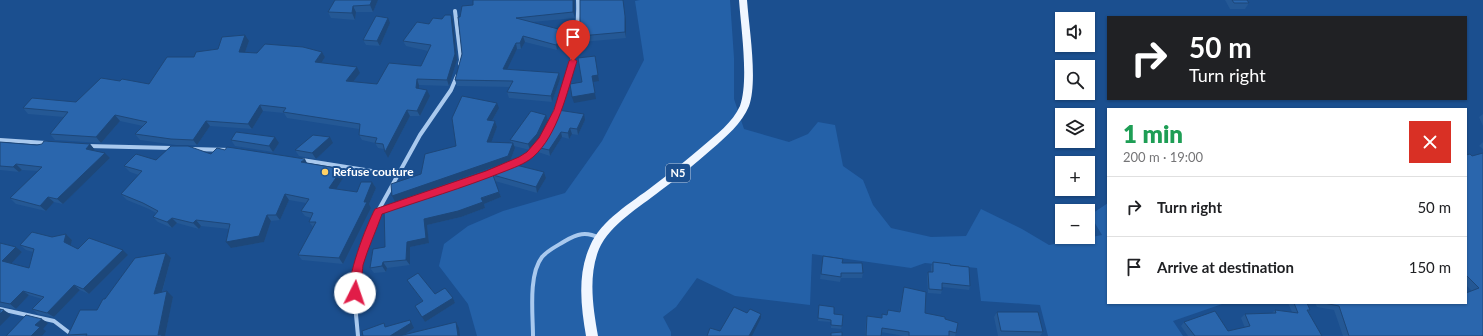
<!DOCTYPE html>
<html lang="en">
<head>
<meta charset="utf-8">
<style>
	body { margin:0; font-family:Lato,sans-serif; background:#f6f6f6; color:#202124; height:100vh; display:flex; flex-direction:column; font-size:15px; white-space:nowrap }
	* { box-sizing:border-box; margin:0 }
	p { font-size:13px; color:#757577 }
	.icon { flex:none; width:22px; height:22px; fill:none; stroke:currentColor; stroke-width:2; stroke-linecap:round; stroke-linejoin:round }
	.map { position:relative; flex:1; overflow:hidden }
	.panel { position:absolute; left:1107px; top:108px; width:360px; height:196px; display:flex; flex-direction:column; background:#fff; border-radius:0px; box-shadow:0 1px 3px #0004 }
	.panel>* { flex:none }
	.top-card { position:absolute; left:1107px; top:16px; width:360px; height:84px; border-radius:0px; box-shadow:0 1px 3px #0004; background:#202124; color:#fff; overflow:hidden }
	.fabs { position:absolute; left:1055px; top:12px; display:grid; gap:8px }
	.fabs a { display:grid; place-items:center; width:40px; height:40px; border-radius:0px; background:#fff; box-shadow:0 1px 3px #0004; font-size:20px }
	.pin { position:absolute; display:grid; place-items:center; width:34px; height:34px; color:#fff; margin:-41px -17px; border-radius:50% 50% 50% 0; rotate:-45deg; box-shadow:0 0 4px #0007 }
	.pin .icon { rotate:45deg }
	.me { position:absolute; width:44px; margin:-22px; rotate:4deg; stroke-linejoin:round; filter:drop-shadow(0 0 3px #0008) }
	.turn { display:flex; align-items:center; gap:14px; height:84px; padding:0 16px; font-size:18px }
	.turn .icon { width:52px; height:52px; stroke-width:2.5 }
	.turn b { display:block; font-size:28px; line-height:34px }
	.round { display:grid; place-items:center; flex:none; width:42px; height:42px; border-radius:0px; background:#f6f6f6 }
	.head { display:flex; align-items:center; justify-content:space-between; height:68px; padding:0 16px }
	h1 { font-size:24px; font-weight:800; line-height:30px; color:#1e9e55 }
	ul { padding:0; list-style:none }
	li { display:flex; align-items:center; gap:12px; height:60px; padding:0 16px; border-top:1px solid #e0e0e0 }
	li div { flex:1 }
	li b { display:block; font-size:15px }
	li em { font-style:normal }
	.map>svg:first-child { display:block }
</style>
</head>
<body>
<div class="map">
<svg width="1483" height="336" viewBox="0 0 1483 336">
	<rect width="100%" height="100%" fill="#1b4f8f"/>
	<path fill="#2461a8" d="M640 0H730L734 58V99L744 129 789 142 808 134 818 122 835 125 843 166 863 180 873 205 891 228 931 237 966 236 981 209 1022 229 1049 245 1102 235 1090 215 1108 203V303H1225L1173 321 1183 336H1048L1040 305 981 301 977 268 925 263 911 268 812 254 810 305 735 296 697 278 676 307 663 317 671 332V336H477L468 304 439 266 444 244 468 226 503 211 565 193 602 141 644 60 635 1Z"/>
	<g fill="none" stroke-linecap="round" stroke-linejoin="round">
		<path stroke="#a9c9ee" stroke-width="4" d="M455 11 461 60 460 64
			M543 139C565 94 580 50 578 0
			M0 140 46 143
			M87 146 172 148
			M191 149 230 150
			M302 160 397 175
			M509 166 530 155 539 145
			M0 309 54 321 71 334
			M358 336 355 304V282L359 263 378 211 420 135 451 90 457 76
			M533 336C533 315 528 275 542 257 548 250 557 246 565 241 577 234 586 231 599 238"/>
		<path fill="#f0f6ff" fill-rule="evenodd" d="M739 0H747C749 28 758 81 749 106 742 123 726 137 712 149 695 164 678 178 660 191 640 207 610 224 599 249 588 276 593 308 598 336H586C581 307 577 274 590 246 601 220 631 203 653 186 670 173 687 160 703 146 716 135 733 122 740 106 749 81 741 28 739 0Z"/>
	</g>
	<path fill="#245895" d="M335 0H378L373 12H356L355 20 331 18 328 12Z
		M575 0V18L532 22 567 37 557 50 525 42 521 49H517L507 69 560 79 552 102 509 98 507 92 510 87 457 86 455 80 462 54 460 17Z
		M1225 0H1247L1249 3 1245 9H1230Z
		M451 15 453 21 457 60 449 86 419 85V88L430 96 420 116H410L388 158 384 149 378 148 375 143 362 140 359 135V129L287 118 284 113 263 111 252 129 210 126 197 145H176L140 140 135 134 143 126 120 121 101 143 55 140 50 134 64 117 28 114 23 108 76 102 120 81 149 84 194 57 218 49 249 41 245 52 257 53 322 52 325 57 321 63 360 73 353 82 377 84 421 66 428 51 406 46 403 41 429 24Z
		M626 21V38L582 42 580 36Z
		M390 23 380 46 366 45 363 40Z
		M499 108 492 121H495L497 127 491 142 511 143 510 140 548 121 538 140 530 150 514 146 515 148 510 161 395 202 392 196 421 174 456 146Z
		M1483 114V126L1479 117Z
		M585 120 578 135 572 134 569 139 562 137 550 156 538 152 536 147 545 135Z
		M231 140 279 143 273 152 235 146Z
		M0 142 37 145 90 144 95 150H94L110 158 63 204 54 202 46 211 16 204 10 198 38 171 22 170 19 172 0 170Z
		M1483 142V149L1479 146Z
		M333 143 316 159 299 156 295 150Z
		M225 150 307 163 345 175 336 189 357 192 372 182 376 188 369 204 371 208 343 264 302 260 298 255 313 227 309 222 311 218 305 216 301 211 306 203 289 200 280 220 271 221 264 242 231 248 229 229 201 226 199 229 177 223 172 228 158 222 153 217 156 213 149 209 127 200 121 194 139 175 130 172 124 166 156 160 211 154Z
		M1466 155 1472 156 1483 336H1343L1334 310 1317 307 1315 303H1466L1472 291 1466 285Z
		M508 163 544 172 546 178 537 193 495 181 501 197 484 204 485 208 461 217 427 225 429 243 410 247V265L387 268 386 272 374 273 370 268 385 247Z
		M66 234 72 240 70 245 78 249 128 255 89 294 80 290 54 317 38 314 32 309 42 299 29 295 16 309 0 306V243L16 247 22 252 11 263 29 268 33 252 26 250 20 245Z
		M823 256 842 263 863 273 862 278H841L840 282 820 279Z
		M171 258 162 293 173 297 165 336H69L68 335 97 310 105 299Z
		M933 262 950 265 970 286 969 290 942 287V290L941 294 928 293 927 276 928 272H931V266Z
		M407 280 435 294 453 298 455 303 425 322 415 306 423 302Z
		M904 287 925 313 945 319 956 333 955 336H904L881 332V336H865L866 320 867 316 881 318 882 314 886 315 888 310 899 312Z
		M1288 303H1307L1310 310 1308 311 1322 336H1188L1181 326 1184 322 1228 331 1245 328 1241 318 1245 314 1272 313 1275 310 1292 312Z
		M819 305 842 326 841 329 831 328V322L818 321Z
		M997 312 1043 332 1040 336H998L994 317Z"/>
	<path fill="#1d4779" d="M372 0H378L373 12 370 5Z
		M573 0H575V18L573 12Z
		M353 6 356 12 355 20 352 13Z
		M451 15 453 21 457 60 449 86 447 80Z
		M625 16 626 21V38L625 32Z
		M388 18 390 23 380 46 377 41Z
		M566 31 567 37 557 50 556 45Z
		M245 35 249 41 243 58 239 52Z
		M523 36 525 42 521 49 520 43Z
		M516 43 517 49 505 74 503 69Z
		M322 52 325 57 318 68 315 62Z
		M595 56 599 81 593 82 596 99 574 103 572 97 592 76Z
		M357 67 360 73 349 87 346 81Z
		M559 73 560 79 552 102 551 96Z
		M417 79 419 85V93L416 88Z
		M427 90 430 96 420 116 417 111Z
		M497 103 499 108 489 126 487 120Z
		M260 105 263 111 252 129 248 124Z
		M407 110 410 116 388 158 385 152Z
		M584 114 585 120 578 135 577 129Z
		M115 115 120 121 101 143 96 137Z
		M546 115 548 121 538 140 530 150 528 144Z
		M206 121 210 126 197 145 193 140Z
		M495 121 497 127 489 148 487 142Z
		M570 128 572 134 569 139 568 133Z
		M561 132 562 137 550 156 549 150Z
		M275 137 279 143 273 152 269 146Z
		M330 137 333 143 316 159 312 153Z
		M513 143 515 148 510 161 395 202 392 196Z
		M90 144 95 150 91 154 86 149Z
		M105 153 110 158 63 204 57 199Z
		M305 159 308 165 301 162Z
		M16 164 22 170 19 172 13 167Z
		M342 169 345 175 333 194 329 188Z
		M544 172 546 178 537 193 536 187Z
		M372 182 376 188 369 204 371 208 343 264 339 258Z
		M499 192 501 197 484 204 485 208 461 217 427 225 429 243 410 247V265L406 260 407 242 424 219Z
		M285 194 289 200 280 220 276 215Z
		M48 197 54 202 46 211 40 206Z
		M267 215 271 221 264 242 231 248 226 242Z
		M172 218 177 223 172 228 167 222Z
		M196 220 201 226 199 229 193 223Z
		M66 234 72 240 70 247 64 242Z
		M16 247 22 252 9 266 2 261Z
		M123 250 128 255 89 294 83 289Z
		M166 253 171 258 160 299 154 294Z
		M383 262 387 268 386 272 382 266Z
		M74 285 80 290 54 317 47 313Z
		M23 291 29 295 16 309 10 304Z
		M167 291 173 297 165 336H159L158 335Z
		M453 298 455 303 425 322 422 317Z
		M4 310 11 315 0 326V314Z
		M761 314V318L752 336H749Z
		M42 319 48 323 43 329 46 331 42 336H31L35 325Z
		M410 320 414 328 402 336H390Z
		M456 322 459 328 460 336H458Z"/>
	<path fill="#2a66ad" stroke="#1d4779" d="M335 0H372L370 5 353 6 352 13 328 12Z
		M473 0H573V12L516 18 566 31 556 45 523 36 520 43H516L503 69 559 73 551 96 507 92 513 81 455 80 462 54 458 17H460L462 6 473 5Z
		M580 0H623L625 16V32L580 36Z
		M1232 0H1247L1249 3H1234Z
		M445 15H451L455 54 447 80 417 79 416 88 427 90 417 111 407 110 385 152 383 144 375 143 377 138 359 135 360 124 283 112 286 108 260 105 248 124 206 121 193 140 171 139 135 134 147 122 115 115 96 137 50 134 68 112 23 108 32 98 76 102 101 78 120 81 122 79 149 84 167 57H194L196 52 218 49 222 37 245 35 239 52 257 53 265 44 303 47 322 52 315 62 357 67 346 81 377 84 389 63 421 66 431 45 403 41 417 22 429 24 433 18 442 19Z
		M376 16 388 18 377 41 363 40Z
		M595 56 598 75 592 76 595 93 572 97 570 84 582 82 578 58Z
		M462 96 497 103 487 120 495 121 487 142 513 143 508 156 392 196 391 184 421 174 425 154 456 146 452 118Z
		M558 110 584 114 577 129 570 128 568 133 561 132 549 150 536 147 545 135Z
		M531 111 546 115 537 134 528 144 510 140Z
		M236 132 275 137 269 146 231 140Z
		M313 135 330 137 312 153 295 150Z
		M44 141 90 144 86 149 105 153 57 199 48 197 40 206 10 198 42 167 16 164 13 167 0 166V142L37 145 42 144Z
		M171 146H188L211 154 217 148 225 150 227 147 234 148 305 159 301 162 342 169 329 188 357 192 361 182H372L364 202H367L339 258 298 255 316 222H309L313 213 301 211 309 199 285 194 276 215H267L259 236 226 242 230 224 196 220 193 223 172 218 167 222 153 217 158 211 143 203 121 194 142 171 124 166 136 154 156 160Z
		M1483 153V336H1349L1339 306 1324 303H1466V293L1479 288 1466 275V155L1470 154 1472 156Z
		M508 163 544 172 536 187 493 175 499 192 481 198 483 202 458 211 424 219 426 238 407 242 406 260 383 262 382 266 370 268 373 249 385 247 384 207Z
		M32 232 52 237 66 234 64 242 78 249 89 238 123 250 83 289 74 285 47 313 32 309 44 297 23 291 10 304 0 302V243L16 247 2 261 29 268 34 249 20 245Z
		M166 253 154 294 167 291 158 335 162 334 161 336H86L87 334 68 335 80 310H97L103 299H105L135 258Z
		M823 256 843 259 842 263H862L863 273H841V277L821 274Z
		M933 262 950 264V265L969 267 970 286 942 283V290L929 289 928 272H933Z
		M418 273 435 294 445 288 453 298 422 317 415 306 423 301 407 280Z
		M904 287 926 292 925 313 945 317V319L958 323 956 333 949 331V336H909V332L882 328 881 336H866L867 316 882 318V314L887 315 888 310 900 312Z
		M1294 303H1307L1310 310H1307L1322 336H1195L1184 322 1215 311 1228 331 1250 326 1245 314 1276 313 1275 310 1298 313Z
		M819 305 834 307V314L843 315 842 326 831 325V320L818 318Z
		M734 307 747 313 750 309 761 314 749 336H707L710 328 720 331Z
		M0 309 4 310 0 314Z
		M997 312H1038L1043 332 1001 331Z
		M26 315 42 319 35 325 40 327 31 336H6Z
		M410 320 411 323 390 336H363L362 331 384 323 385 327Z
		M456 322 458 336H399Z
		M842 332V336H831V333Z"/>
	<path fill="#e11d48" stroke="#92132f" d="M573 58 577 61C567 92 558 135 533 157 525 164 513 168 503 172 463 188 422 200 382 214 376 231 368 248 363 265 362 273 361 291 359 296L355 298 351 296C344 281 367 224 375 209L486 171 519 157 527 152 539 138 554 110 569 61Z"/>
	<circle fill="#ffd166" stroke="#1b4f8f" stroke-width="1.5" cx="325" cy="172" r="4"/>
	<g text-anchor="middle" stroke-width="4" stroke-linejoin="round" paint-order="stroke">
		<rect fill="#1b4f8f" stroke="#bbcadd" stroke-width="1" x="666" y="164" width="24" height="18" rx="3"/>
		<g font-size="11" font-weight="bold" fill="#fff">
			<text x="678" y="177">N5</text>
		</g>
		<g font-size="12" font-weight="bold" fill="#fff" stroke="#1b4f8f" text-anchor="start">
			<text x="333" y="176">Refuse couture</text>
		</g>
	</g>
</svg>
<div class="fabs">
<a><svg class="icon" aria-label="sound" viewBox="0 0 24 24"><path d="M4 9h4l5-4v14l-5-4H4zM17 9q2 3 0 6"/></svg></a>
<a><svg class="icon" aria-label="search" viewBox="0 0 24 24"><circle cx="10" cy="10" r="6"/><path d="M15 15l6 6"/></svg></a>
<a><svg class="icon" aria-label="layers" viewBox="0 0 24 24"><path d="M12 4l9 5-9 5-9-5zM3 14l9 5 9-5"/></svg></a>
<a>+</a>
<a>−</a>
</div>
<div class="pin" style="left:573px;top:61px;background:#d93025"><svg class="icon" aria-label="arrive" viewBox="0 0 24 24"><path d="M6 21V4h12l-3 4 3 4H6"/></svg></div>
<svg class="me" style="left:355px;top:293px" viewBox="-20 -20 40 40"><circle r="19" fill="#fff"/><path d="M0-13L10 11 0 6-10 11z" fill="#e11d48"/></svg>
<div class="top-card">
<div class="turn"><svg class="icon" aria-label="right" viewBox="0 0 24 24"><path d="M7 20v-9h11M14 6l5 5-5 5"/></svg><div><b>50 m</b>Turn right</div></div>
</div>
<section class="panel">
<div class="head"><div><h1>1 min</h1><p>200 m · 19:00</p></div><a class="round" style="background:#d93025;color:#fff"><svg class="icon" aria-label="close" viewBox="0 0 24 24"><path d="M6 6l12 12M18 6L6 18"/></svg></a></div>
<ul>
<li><svg class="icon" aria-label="right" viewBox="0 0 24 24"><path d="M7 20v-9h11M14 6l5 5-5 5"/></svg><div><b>Turn right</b></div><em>50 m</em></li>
<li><svg class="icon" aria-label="arrive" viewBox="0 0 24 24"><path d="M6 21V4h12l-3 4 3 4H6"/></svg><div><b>Arrive at destination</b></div><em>150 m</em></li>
</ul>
</section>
</div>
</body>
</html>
